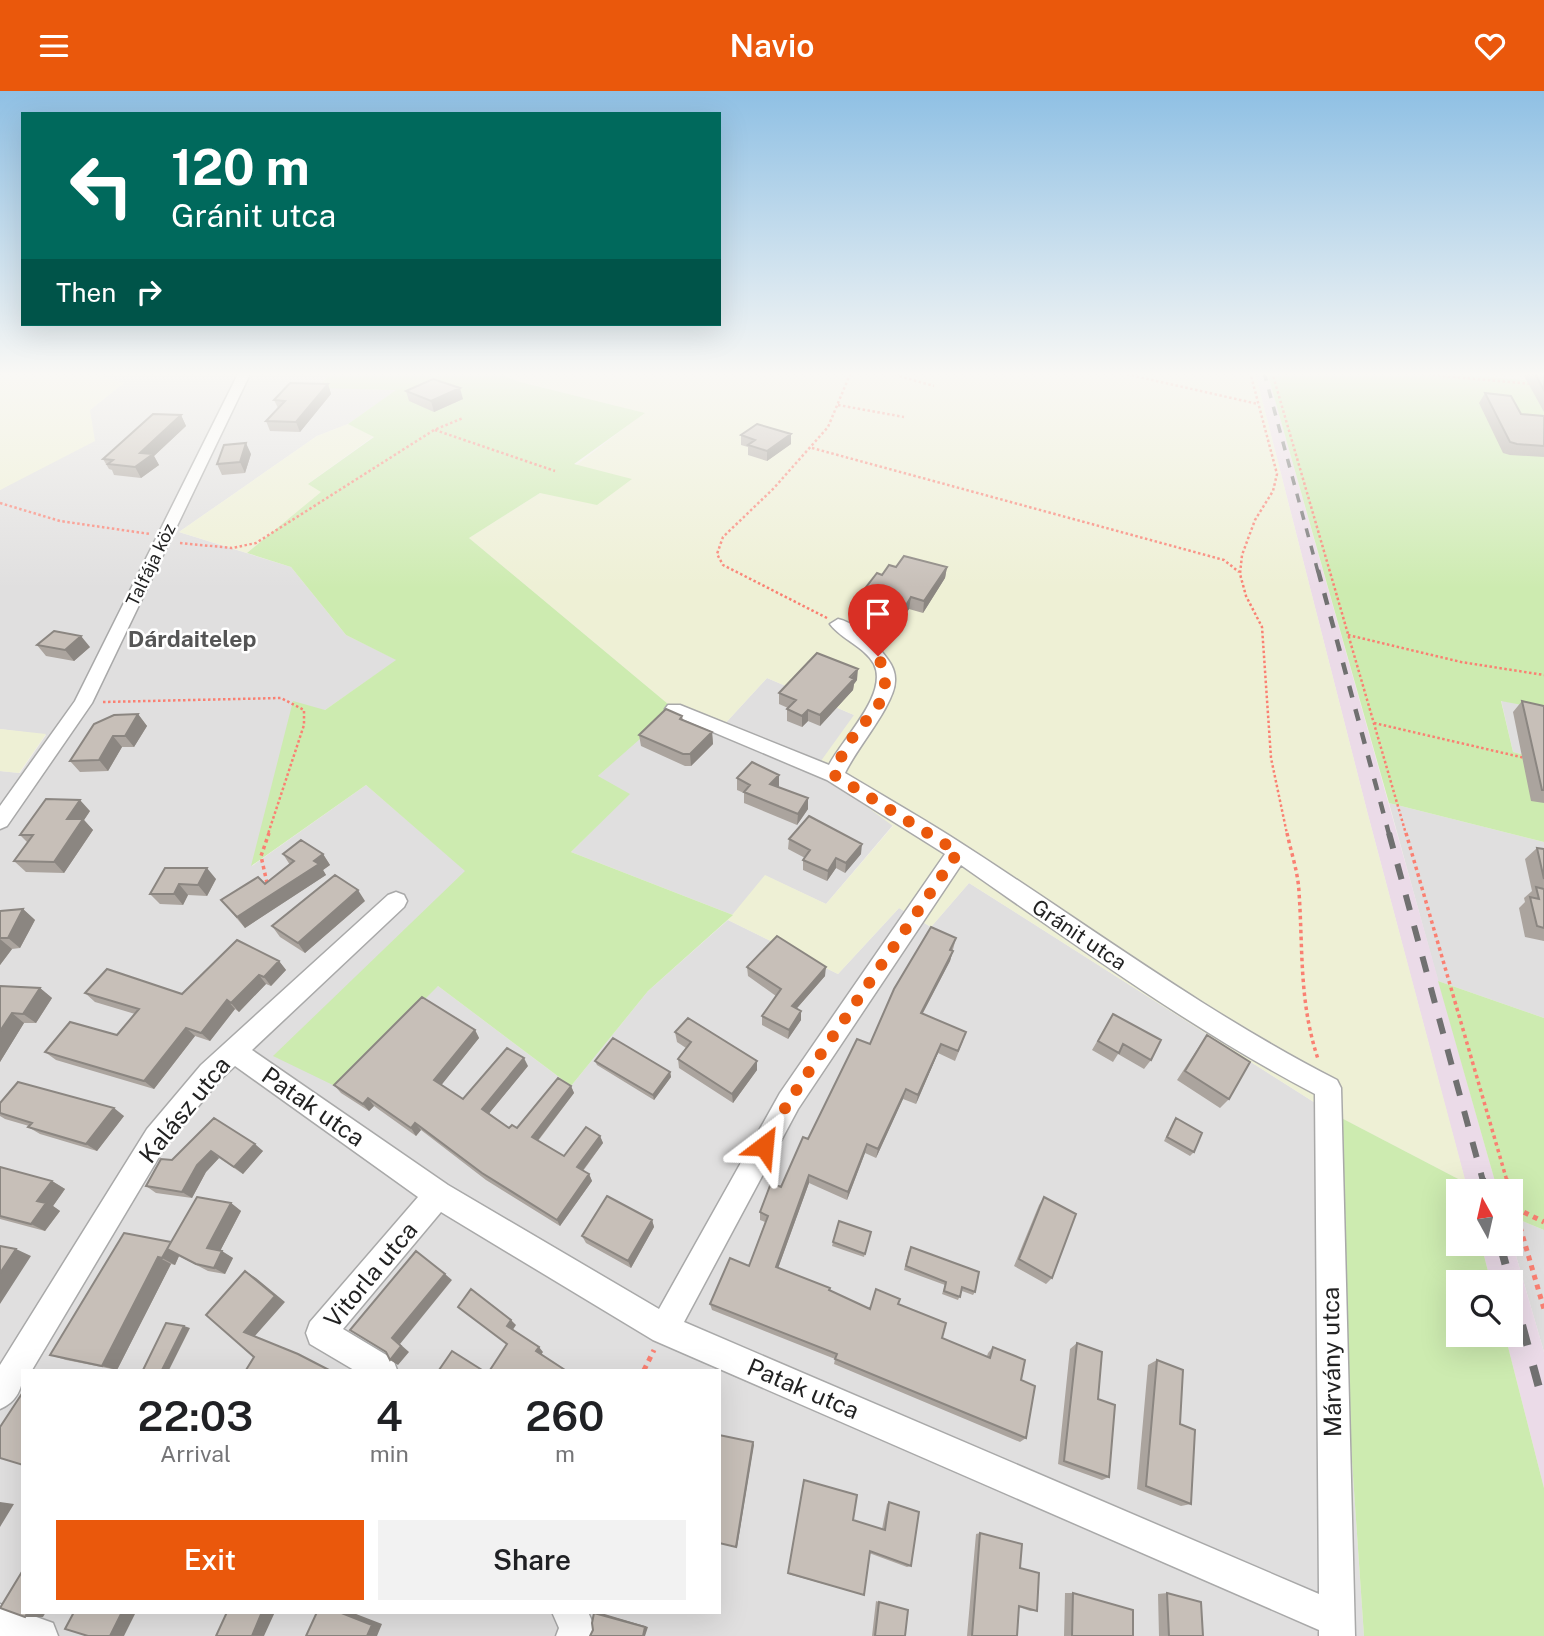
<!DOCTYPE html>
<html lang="en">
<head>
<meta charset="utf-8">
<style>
	body { margin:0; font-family:"Public Sans",sans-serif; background:#f2f2f2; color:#202124; height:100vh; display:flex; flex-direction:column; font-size:26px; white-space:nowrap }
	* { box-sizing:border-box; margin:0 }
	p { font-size:23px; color:#757577 }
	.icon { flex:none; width:38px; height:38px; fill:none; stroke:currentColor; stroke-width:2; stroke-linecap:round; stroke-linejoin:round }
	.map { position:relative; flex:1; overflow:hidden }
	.details { position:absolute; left:21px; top:1278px; width:700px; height:245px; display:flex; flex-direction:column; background:#fff; border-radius:0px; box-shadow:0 7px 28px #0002 }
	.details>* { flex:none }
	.hud { position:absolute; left:21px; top:21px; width:700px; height:214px; border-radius:0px; box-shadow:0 7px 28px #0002; background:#00695c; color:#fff; overflow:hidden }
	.needle { width:46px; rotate:352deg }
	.tools { position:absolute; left:1446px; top:1088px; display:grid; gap:14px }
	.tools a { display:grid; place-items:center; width:77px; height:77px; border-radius:0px; background:#fff; box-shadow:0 7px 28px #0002; font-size:35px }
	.pin { position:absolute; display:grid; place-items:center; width:60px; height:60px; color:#fff; margin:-72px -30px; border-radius:50% 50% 50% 0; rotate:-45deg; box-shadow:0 0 7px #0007 }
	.pin .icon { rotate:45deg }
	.me { position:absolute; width:77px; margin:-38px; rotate:29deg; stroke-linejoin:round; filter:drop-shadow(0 0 5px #0008) }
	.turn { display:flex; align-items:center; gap:24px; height:147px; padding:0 35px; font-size:32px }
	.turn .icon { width:91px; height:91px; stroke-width:2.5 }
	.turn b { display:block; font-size:49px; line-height:60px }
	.then { display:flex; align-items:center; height:66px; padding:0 35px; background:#0003; gap:14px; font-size:26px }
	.eta { display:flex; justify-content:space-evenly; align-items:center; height:119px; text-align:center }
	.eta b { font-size:42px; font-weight:600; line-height:49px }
	.button { display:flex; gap:14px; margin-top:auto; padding:14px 35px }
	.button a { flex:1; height:80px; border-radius:0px; background:#ea580c; color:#fff; font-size:28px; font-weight:600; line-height:80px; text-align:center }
	.button a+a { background:#f2f2f2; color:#202124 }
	header { display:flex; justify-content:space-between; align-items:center; height:91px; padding:0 35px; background:#ea580c; color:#fff; font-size:32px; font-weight:600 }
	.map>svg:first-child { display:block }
</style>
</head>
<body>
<header><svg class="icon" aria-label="menu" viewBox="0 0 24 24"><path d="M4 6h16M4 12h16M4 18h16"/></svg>Navio<svg class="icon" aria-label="heart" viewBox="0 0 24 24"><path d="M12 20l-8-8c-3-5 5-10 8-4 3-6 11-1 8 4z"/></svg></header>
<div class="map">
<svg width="1544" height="1545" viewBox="0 0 1544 1545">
	<rect width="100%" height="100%" fill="#f2efe9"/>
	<path fill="#e0dfdf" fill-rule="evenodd" d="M91 281H331L319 296 397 299 348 333 317 345 179 441 291 476 346 544 397 569 325 619 252 775 366 694 466 780 274 965 438 895 571 995 648 900 728 829 838 883 899 817 931 836 969 792 1328 1020 1364 1545H0V680L20 682 46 644 0 638V399L30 382 90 319 123 292ZM23 1279H719V1521H23Z
		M767 587 854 624 844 699 893 734 826 813 766 785 733 824 571 761 629 703 597 686 639 647 674 618 721 637Z
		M1501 609 1544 618V669L1513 661Z
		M1389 712 1544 751V927L1438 890Z
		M1510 1125 1544 1139V1261L1510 1144Z"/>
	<path fill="#ebdbe8" d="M1255 281H1267L1498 1101H1468L1367 720Z
		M1510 1144 1544 1261V1397L1505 1244H1510V1192H1491L1481 1153H1510Z"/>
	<path fill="#eef0d5" d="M0 281H91L124 292 90 319 95 350 0 399Z
		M495 281H1255L1367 720 1466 1092 1328 1020 969 792 931 836 899 817 838 883 728 829 765 784 826 813 893 735 844 699 813 681 854 624 767 587 721 637 674 618 469 447 540 402 644 322 520 291Z
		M348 333 374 345 309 392 322 401 247 462 179 441 317 345Z
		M0 638 46 643 19 682 0 680Z"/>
	<path fill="#cdebb0" d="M331 281H495L520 291 645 322 574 373 632 388 597 414 540 402 469 447 674 618 598 685 630 703 571 761 733 824 648 900 571 995 438 895 337 996 273 965 465 780 366 694 251 775 293 610 325 619 396 569 346 544 291 476 247 462 321 401 308 393 374 346 348 333 396 299 318 297Z
		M1267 281H1434L1544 291V618L1501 610 1513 661 1544 669V751L1389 712Z
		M1438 890 1544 927V1139L1510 1125V1101H1498Z
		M1328 1020 1466 1092 1468 1101H1458V1153H1481L1491 1192H1458V1244H1505L1544 1397V1545H1364Z"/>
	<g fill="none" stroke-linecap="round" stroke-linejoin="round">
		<defs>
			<path id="street" d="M239 281H251L92 612 7 735 0 738V715L75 610Z
				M838 528C852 531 869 545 878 556 886 566 896 576 895 590 895 613 856 658 845 682 880 703 915 723 950 745 1079 827 1200 919 1337 989L1341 997 1355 1545H1319V1539L653 1249 441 1121 343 1238 393 1268 397 1279H354L310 1253 306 1242 310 1231 418 1106 235 975 219 990 165 1056 32 1279H23C23 1297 17 1311 0 1318V1274L147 1038 201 974 388 804 396 801 404 804 407 810 404 816 252 959 448 1094 659 1218 780 1002 945 763 827 689 668 622 665 618 668 614H680L829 674C842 648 889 603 874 573 864 555 842 549 830 533ZM961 774C1076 854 1191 938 1315 1003L1319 1503 684 1231 798 1018Z
				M0 1513 53 1532 58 1545H0Z
				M552 1521H588L595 1537 592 1545H556L559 1537Z"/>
		</defs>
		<use href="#street" stroke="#a9a9a9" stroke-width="3"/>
		<path stroke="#fa8072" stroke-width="2.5" stroke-dasharray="2.5 2.5" stroke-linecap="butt" d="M885 281 934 295
			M1117 281 1258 313
			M1250 281 1277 383 1273 400 1255 429 1242 464 1240 483 1246 505 1262 536 1271 667 1287 743
			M1272 281 1406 743
			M1398 281 1532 293
			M838 314 904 326
			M435 339 555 380
			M812 357 1224 469 1239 481
			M0 412 60 430 150 443
			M180 452 232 457 256 452 434 339 463 327
			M827 527 723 474 717 463 723 446 774 397 828 336 851 281
			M1348 544 1461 571 1544 584
			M103 611 281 607 304 619V634L268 743
			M1374 632 1525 667"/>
		<path stroke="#fa8072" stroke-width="3.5" stroke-dasharray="3.5 3.5" stroke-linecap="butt" d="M1287 742C1291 761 1298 781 1299 801 1303 859 1299 911 1318 968
			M1406 742 1507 1090
			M267 792 261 765 269 742"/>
		<path stroke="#fa8072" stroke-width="5" stroke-dasharray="5 5" stroke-linecap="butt" d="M1506 1088 1544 1218
			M1515 1117 1544 1131
			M644 1279 654 1259"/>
		<use href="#street" fill="#fff" fill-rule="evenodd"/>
		<path stroke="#707070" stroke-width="3.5" stroke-dasharray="9 9" stroke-linecap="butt" d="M1264 281 1318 481"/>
		<path stroke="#707070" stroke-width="4.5" stroke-dasharray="12 12" stroke-linecap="butt" d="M1318 479 1389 743"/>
		<path stroke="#707070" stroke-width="6" stroke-dasharray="16 16" stroke-linecap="butt" d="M1389 742 1483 1090"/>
		<path stroke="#707070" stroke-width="8" stroke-dasharray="21 21" stroke-linecap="butt" d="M1482 1088 1486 1101
			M1500 1153 1544 1315"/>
	</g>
	<path fill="#aba49e" d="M1522 281H1544V321Z
		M328 293 331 303 300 341 270 340 266 330 278 317 274 309Z
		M406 300 463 308 434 321 409 310Z
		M1485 302 1521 323 1544 325V366L1510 364 1503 362 1479 312Z
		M181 324 186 335 154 365 159 374 141 387 114 384 112 379 109 378 103 368Z
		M791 343V353L767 370 748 364V356L741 354V344Z
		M251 363 245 382 222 384 217 373Z
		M896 476H947L945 487 923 522 909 518 900 532 860 521 863 500 882 484Z
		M37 554 90 556 74 570 46 565Z
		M857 589 854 593 853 599 820 635 808 630 802 636 787 630V618L788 617 779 613V602Z
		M1522 610 1544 615V712L1531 710 1513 621Z
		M138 623 147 635 134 656H122L108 680 80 681 70 670Z
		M682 625 683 629 712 641 713 653 691 675H685L641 655 639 644Z
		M779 684 778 696 808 718 797 734 744 712V702L737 699V687Z
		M90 720 84 729 93 739 64 782 26 781 14 770 28 752 20 744Z
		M789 748 861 763 845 782 836 777 827 790 803 779V769L805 767 788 758Z
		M1537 757 1544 758V850L1525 846 1519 817 1525 811 1524 807 1532 800 1525 768Z
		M283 763H323L330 774 323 779 326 784 245 837 221 809 265 793 290 774Z
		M165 777 216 788 207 805 188 804 183 814 160 813 150 803Z
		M365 810 305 862 280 846 272 835Z
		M23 818 35 829 20 857 12 858 0 874V820Z
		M956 847 950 870 923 922 963 950 955 970 938 962 916 1013 903 1008 876 1067 865 1062 847 1109 809 1092 778 1177 870 1218 898 1213 942 1247 987 1265 988 1262 993 1256 1021 1289 1026 1347 1020 1351 834 1273 835 1268 712 1219 710 1213 749 1175 765 1131 760 1129V1121L781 1096 808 1048 870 953Z
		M279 870 286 879 271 895 266 893 239 921 235 918 210 950 195 945 154 998 56 969 45 961 117 944 135 923 95 911 85 902 182 903Z
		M747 876 825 885 797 917 801 929 788 948 762 934V925L776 905 748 885Z
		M0 895 40 897 52 907 36 932H24L0 971Z
		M1113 923 1151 969 1144 978 1118 963 1113 971 1092 959Z
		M475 939 479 947 441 994 463 1008 528 975 489 1022 509 1037H517L571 995 574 1002 538 1050 564 1065 600 1045 603 1052 583 1080 589 1083 592 1090 560 1135 486 1089 421 1039 416 1045 374 1015 369 1020 341 1002 334 994Z
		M675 941 757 970V979L733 1012 679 977 678 968 686 957 677 951Z
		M1207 944 1229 1008 1220 1017 1177 989 1200 954Z
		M595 970 670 981 671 986 654 1009 597 974Z
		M0 1012 124 1025 97 1060 40 1043 28 1036 29 1035 5 1028 0 1025Z
		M214 1027 263 1060 243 1083 219 1067 206 1081 192 1107 156 1102 146 1095Z
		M1176 1027 1194 1061 1190 1065 1164 1050 1173 1031Z
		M0 1076 52 1090 65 1098 53 1115 60 1120 45 1140 0 1128Z
		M1044 1106 1052 1187 1046 1193 1014 1175 1039 1114Z
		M231 1112 241 1120 220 1160 233 1167 225 1183 208 1180 179 1165 175 1174 171 1173 117 1279 66 1269 50 1264 172 1151Z
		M652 1129 654 1136 631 1177 586 1152 582 1145Z
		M871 1141 864 1166 832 1155 833 1151Z
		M909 1159 975 1201 973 1204 962 1200 958 1209 942 1203 945 1194 904 1179Z
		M1077 1252 1098 1308 1109 1386 1102 1389 1058 1373 1070 1258Z
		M1157 1269 1180 1333 1191 1413 1181 1415 1137 1398 1148 1274Z
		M804 1389 853 1429 882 1438 887 1413 889 1411 911 1475 907 1476 869 1462 864 1504 788 1483Z
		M980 1442 1020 1477 1037 1520H1030L1019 1516 1017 1545H967L976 1443Z
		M1065 1502H1073L1133 1545H1064Z
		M1167 1502 1203 1545H1159L1158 1503Z
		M876 1510 879 1511 905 1545H872Z"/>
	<path fill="#8b8681" d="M328 293 331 303 300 341 296 331Z
		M460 297 463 308 434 321 431 310Z
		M181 324 186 335 154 365 159 374 141 387 135 376 140 362Z
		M791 343V353L767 370V360Z
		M246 352 251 363 245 382 240 371Z
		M947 476 945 487 923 522 924 510Z
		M911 506 909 518 900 532 902 521Z
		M81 545 90 556 74 570 65 559Z
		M858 578 857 589 854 593 853 599 820 635V624Z
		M808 619V630L802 636V625Z
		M138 623 147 635 134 656 125 645Z
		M712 641 713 653 691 675 690 663Z
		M113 645 122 656 108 680 99 669Z
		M779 684V695L770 704V693Z
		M808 707V718L797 734 798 723Z
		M80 709 90 720 84 729 93 739 64 782 54 771 67 728Z
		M862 753 861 763 845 782 846 772Z
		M323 763 330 774 323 779 326 784 245 837 237 826Z
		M836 767V777L827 790 828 780Z
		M207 777 216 788 207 805 198 794Z
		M179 793 188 804 183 814 174 803Z
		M358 799 365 810 305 862 298 852Z
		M23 818 35 829 20 857 8 847Z
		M0 848 12 858 0 874Z
		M953 860 950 870 918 931 921 922Z
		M279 870 286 879 271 895 264 886Z
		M826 876 825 885 791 924 792 915Z
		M259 884 266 893 239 921 231 912Z
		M40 897 52 907 36 932 23 923Z
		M227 909 235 918 210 950 201 942Z
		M801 920V929L788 948 789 939Z
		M12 922 24 932 0 971V940Z
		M186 937 195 945 154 998 144 990Z
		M475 939 479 947 439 997 434 989Z
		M941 953 938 962 916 1013 918 1004Z
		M524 967 528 975 487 1025 482 1018Z
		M757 970V979L733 1012 732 1003Z
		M670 981 671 986 654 1009 653 1004Z
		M571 995 574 1002 535 1053 532 1046Z
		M906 998 903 1008 876 1067 878 1058Z
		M368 1007 374 1015 369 1020 363 1013Z
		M114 1017 124 1025 97 1060 86 1053Z
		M415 1032 421 1039 416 1045 411 1037Z
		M600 1045 603 1052 580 1083 577 1076Z
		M255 1053 263 1060 243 1083 234 1076Z
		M867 1053 865 1062 847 1109 848 1101Z
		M211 1060 219 1067 206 1081 192 1107 182 1101 197 1074Z
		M589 1083 592 1090 560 1135 557 1129Z
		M809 1084V1092L776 1183V1176Z
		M52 1090 65 1098 53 1115 60 1120 45 1140 31 1133 37 1110Z
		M231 1112 241 1120 218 1164 207 1157Z
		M652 1129 654 1136 631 1177 628 1170Z
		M171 1151 179 1165 175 1174 162 1167Z
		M16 1158 31 1165 0 1213V1182Z
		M222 1160 233 1167 225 1183 214 1177Z
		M158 1166 171 1173 117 1279 102 1275Z
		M245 1180 256 1187 285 1211 254 1246 244 1241Z
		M445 1183 452 1189 400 1253 409 1261 398 1274 390 1269 392 1247Z
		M511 1229 516 1234 512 1240 507 1235Z
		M184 1235 190 1237 169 1279H162Z
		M539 1256 543 1261 541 1264 536 1260Z
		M753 1351 754 1354 737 1457 736 1456Z
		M0 1411 14 1413 0 1436Z
		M28 1521H46L43 1526H25Z
		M122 1521H136L124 1545H110Z
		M262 1521H275L264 1545H252Z
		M339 1521H351L382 1533 377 1545H367Z
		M598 1521 648 1536 645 1545H643L594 1522Z"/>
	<path fill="#c7bfb8" stroke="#8b8681" stroke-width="2" d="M1534 281H1544V299Z
		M433 288 460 297 431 310 406 300Z
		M290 292 328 293 296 331 266 330 285 310 274 309Z
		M1485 302 1511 305 1521 323 1544 325V355L1517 353 1510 351Z
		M153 323 181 324 140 362 153 363 135 376 108 373 113 369 103 368Z
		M757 333 791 343 767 360 748 354 755 349 741 344Z
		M246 352 240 371 217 373 224 354Z
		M904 465 947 476 924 510 911 506 902 521 861 509 868 501 863 500 877 482 882 484 889 474 896 476Z
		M54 540 81 545 65 559 37 554Z
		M817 562 858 578 850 586 854 588 820 624 808 619 802 625 787 618 796 609 779 602Z
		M1522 610 1544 615V699H1542Z
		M666 618 682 625 680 628 712 641 690 663H683L639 644Z
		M138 623 125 645H113L99 669 70 670 94 633 114 624Z
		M752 671 779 684 770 693 808 707 798 723 744 701 750 694 737 687Z
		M46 708 80 709 67 728H83L54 771 14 770 33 744H20Z
		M809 725 862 753 846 772 836 767 828 780 803 769 810 759 789 748Z
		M301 749 323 763 314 770 319 773 237 826 221 809 258 786 265 793 294 770 283 763Z
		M1537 757 1544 758V788Z
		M165 777H207L198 794 179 793 174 803H150Z
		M335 784 358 799 298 852 272 835Z
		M1536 796 1544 798V837L1537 835 1530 806 1539 808Z
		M23 818 8 847H0V820Z
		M931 836 956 847 950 859 953 860 921 922 966 941 958 960 941 953 918 1004 906 998 878 1058 867 1053 848 1101 809 1084 776 1176 830 1197 829 1199 870 1218 876 1198 900 1208 898 1213 946 1232 942 1247 990 1267 993 1256 1025 1269 1021 1289 1035 1295 1026 1347 835 1268 837 1263 710 1213 730 1167 749 1175 768 1125 760 1121 771 1092 781 1096 803 1046 808 1048 857 948 870 953 894 898Z
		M777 845 826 876 792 915 801 920 789 939 762 925 781 898 747 876Z
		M237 849 279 870 264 886 259 884 231 912 227 909 201 942 186 937 144 990 45 961 70 931 117 944 139 918 85 902 107 878 182 903Z
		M0 895 40 897 23 923 12 922 0 940Z
		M422 906 475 939 434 989 463 1008 507 957 524 967 482 1018 509 1037 512 1034 517 1037 558 987 571 995 532 1046 564 1065 586 1036 600 1045 577 1076 589 1083 557 1129 482 1082 415 1032 411 1037 368 1007 363 1013 334 994Z
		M1113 923 1161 949 1151 969 1123 953 1119 962 1098 950Z
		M688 927 757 970 732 1003 678 968 691 951 675 941Z
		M1207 944 1250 971 1229 1008 1185 980Z
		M613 947 670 981 653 1004 595 970Z
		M18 991 114 1017 86 1053 28 1036 32 1032 0 1022V1012Z
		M214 1027 255 1053 234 1076 211 1060 197 1074 182 1101 146 1095 161 1068 172 1069Z
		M1176 1027 1202 1042 1194 1061 1167 1046Z
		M0 1076 52 1090 37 1110 46 1112 31 1133 0 1125Z
		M607 1105 652 1129 628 1170 582 1145Z
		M197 1106 231 1112 207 1157 222 1160 214 1177 196 1173 167 1158Z
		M1044 1106 1076 1123 1052 1187 1019 1168Z
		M839 1130 871 1141 865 1163 833 1151Z
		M124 1142 171 1151 162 1167 158 1166 102 1275 50 1264Z
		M0 1155 16 1158 0 1182Z
		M911 1156 979 1181 975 1201 962 1196 960 1206 944 1200 946 1191 906 1175Z
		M416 1160 445 1183 392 1247 401 1255 390 1269 386 1261 350 1239Z
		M245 1180 275 1205 244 1241 298 1263 329 1279H246L254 1266 206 1224Z
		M471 1198 511 1229 507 1235 539 1256 536 1260 565 1279H490L507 1253 458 1216Z
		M166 1232 184 1235 162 1279H143Z
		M1077 1252 1102 1261 1098 1308 1115 1314 1109 1386 1064 1370Z
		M452 1260 482 1279H439Z
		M1157 1269 1183 1279 1180 1333 1195 1339 1191 1413 1146 1395Z
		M23 1301V1374L0 1367V1336Z
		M719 1344 753 1351 736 1456 719 1452Z
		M804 1389 857 1404 853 1429 885 1439 889 1411 919 1421 911 1475 870 1460 864 1504 788 1482Z
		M980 1442 1022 1453 1020 1477 1039 1482 1037 1520 1019 1515 1017 1545H972Z
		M23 1479V1521H28L25 1526 0 1517Z
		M1073 1502 1133 1519V1545H1072Z
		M1167 1502 1201 1511 1203 1545H1169Z
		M879 1511 908 1519 905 1545H875Z
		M74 1521H122L110 1545H88L65 1538Z
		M227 1521H262L252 1545H216Z
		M317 1521H339L372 1534 367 1545H306Z
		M594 1522 645 1536 643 1545H590L593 1539 592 1532Z"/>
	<linearGradient id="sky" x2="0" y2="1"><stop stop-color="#8fc0e4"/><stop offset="0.57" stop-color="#f9f8f5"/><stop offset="1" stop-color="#f9f8f5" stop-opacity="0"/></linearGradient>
	<rect width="1544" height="497" fill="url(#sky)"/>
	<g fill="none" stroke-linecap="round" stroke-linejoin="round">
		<path stroke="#ea580c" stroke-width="12" stroke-dasharray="0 21.6" d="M764 1055 789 1010 958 761 834 684C838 672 843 661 850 650 873 617 897 609 878 565"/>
	</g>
	<g text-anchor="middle" stroke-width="5" stroke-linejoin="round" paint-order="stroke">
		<g font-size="18" fill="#222" stroke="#fff">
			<text transform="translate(151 474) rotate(-64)" y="6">Talfája köz</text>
		</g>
		<g font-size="21" fill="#222" stroke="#fff">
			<text transform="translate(1079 844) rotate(34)" y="7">Gránit utca</text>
		</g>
		<g font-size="23" font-weight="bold" fill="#555" stroke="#fff">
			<text x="192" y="556">Dárdaitelep</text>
		</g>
		<g font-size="24" fill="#222" stroke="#fff">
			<text transform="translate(313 1016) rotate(35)" y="8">Patak utca</text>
			<text transform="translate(185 1019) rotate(-51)" y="8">Kalász utca</text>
			<text transform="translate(371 1184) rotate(-50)" y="8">Vitorla utca</text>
			<text transform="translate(1332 1271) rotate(-91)" y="8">Márvány utca</text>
			<text transform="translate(803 1298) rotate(23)" y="8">Patak utca</text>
		</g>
	</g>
</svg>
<div class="tools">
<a><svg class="needle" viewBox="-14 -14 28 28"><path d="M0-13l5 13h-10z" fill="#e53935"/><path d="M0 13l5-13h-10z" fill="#757577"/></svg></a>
<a><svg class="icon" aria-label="search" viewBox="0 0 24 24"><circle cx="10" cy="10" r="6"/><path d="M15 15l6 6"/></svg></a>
</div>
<div class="pin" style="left:878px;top:565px;background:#d93025"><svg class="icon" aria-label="arrive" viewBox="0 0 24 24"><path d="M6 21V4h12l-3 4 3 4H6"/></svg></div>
<svg class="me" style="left:764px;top:1055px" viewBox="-20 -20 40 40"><path d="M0-17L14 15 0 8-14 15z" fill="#ea580c" stroke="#fff" stroke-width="4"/></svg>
<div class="hud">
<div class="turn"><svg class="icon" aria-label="left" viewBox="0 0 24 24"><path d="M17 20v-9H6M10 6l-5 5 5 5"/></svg><div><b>120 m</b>Gránit utca</div></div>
<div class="then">Then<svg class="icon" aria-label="right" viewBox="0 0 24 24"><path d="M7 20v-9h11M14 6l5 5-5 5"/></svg></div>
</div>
<section class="details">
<div class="eta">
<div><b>22:03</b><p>Arrival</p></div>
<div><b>4</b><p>min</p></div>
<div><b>260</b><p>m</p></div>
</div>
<div class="button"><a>Exit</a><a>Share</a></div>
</section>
</div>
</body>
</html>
